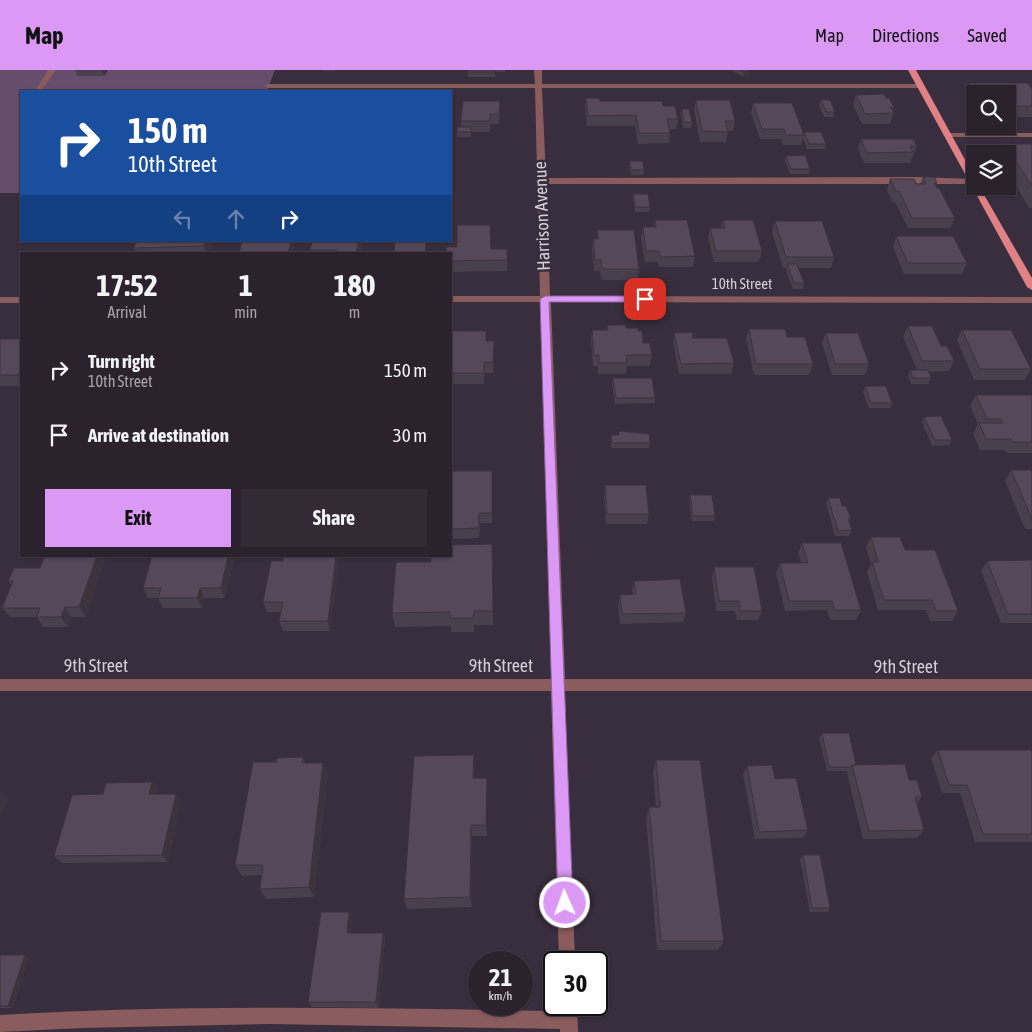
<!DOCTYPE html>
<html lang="en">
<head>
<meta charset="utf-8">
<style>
	body { margin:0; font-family:"Asap Condensed",sans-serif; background:#332a36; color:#f1f3f6; height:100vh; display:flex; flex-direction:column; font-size:19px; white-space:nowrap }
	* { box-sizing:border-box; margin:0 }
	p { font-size:16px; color:#a6a4aa }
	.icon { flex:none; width:28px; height:28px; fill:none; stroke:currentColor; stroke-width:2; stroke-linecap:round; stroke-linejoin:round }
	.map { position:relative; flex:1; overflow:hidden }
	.sheet { position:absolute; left:20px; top:182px; width:432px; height:305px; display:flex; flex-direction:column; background:#2b222e; border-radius:0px; box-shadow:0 1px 4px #0004,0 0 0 1px #473f4a }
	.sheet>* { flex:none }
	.top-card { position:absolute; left:20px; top:20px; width:432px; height:152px; border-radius:0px; box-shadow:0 1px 4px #0004,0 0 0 1px #473f4a; background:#1a4fa0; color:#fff; overflow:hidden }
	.tools { position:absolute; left:966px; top:15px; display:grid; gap:10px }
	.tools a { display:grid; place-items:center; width:50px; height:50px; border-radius:0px; background:#2b222e; box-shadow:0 1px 4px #0004,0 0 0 1px #473f4a; font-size:25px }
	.speed { position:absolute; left:468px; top:881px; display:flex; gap:10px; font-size:25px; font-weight:700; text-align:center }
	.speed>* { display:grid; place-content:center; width:65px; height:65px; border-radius:50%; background:#2b222e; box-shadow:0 1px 4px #0004,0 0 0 1px #473f4a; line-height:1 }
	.speed small { font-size:12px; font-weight:400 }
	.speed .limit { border:2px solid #111; border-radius:8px; background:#fff; color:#111 }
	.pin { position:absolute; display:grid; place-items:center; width:42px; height:42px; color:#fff; margin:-21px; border-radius:10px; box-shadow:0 2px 8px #0006 }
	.me { position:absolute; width:55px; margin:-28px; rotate:358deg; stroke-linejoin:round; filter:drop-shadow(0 0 4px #0008) }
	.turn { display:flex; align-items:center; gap:18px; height:105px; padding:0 25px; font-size:22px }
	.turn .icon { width:65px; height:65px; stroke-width:2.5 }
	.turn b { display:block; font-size:35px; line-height:42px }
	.lanes { display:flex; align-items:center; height:48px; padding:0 25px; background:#0003; justify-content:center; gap:25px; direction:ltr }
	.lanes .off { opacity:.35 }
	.eta { display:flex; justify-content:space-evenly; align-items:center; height:85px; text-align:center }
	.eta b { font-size:30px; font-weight:700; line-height:35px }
	.button { display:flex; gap:10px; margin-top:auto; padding:10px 25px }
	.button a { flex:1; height:58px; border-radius:0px; background:#db99f5; color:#111; font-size:20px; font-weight:700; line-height:58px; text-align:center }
	.button a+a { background:#332a36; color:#f1f3f6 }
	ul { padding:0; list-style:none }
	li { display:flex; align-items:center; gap:15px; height:65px; padding:0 25px }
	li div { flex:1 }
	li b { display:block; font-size:19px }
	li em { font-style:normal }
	header { display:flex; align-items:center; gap:30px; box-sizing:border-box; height:70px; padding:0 25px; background:#db99f5; color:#111 }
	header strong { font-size:24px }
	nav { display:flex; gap:28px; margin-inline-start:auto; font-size:18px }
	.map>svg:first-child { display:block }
</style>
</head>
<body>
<header>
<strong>Map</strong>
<nav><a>Map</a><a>Directions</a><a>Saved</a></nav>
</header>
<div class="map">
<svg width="1032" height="962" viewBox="0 0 1032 962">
	<rect width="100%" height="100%" fill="#392e3d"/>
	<path fill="#664d6d" d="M0 0H275L267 21H21V123H0Z"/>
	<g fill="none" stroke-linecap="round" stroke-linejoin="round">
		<path fill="#8a5c5d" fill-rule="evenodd" d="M48 0H56L41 21H35Z
			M534 0H542V14H921L925 16 921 18H542L546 108 915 107 975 109V113L972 114H546L550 226 1032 227V233L551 232 565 609H1032V621H565L575 892H559L551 621H0V609H551L541 232H451V226H540L535 18H268L264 16 268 14H535Z
			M944 63H1032V67H947L943 65Z
			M0 227H21V233H0Z
			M559 935H577L578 962H560V959L270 954 82 958 0 962V945C187 934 373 938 560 941Z"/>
		<path fill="#e08186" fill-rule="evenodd" d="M908 0H916L975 108V116H979L1032 208V220L1027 217Z"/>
	</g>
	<path fill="#493f4d" d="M75 0H108L104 6H77Z
		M323 0H335V1H323Z
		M468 0H505V2H495V7H468Z
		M731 0H750L749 6 743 7Z
		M969 13 1032 19V47H1008V24H975V39L966 23Z
		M856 25 886 28 894 37 892 41 894 43 890 54H862L853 35Z
		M586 28 600 31 663 36 678 49 676 59H669L670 63 669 73 638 74 635 56H587L585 38Z
		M696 30 735 51 733 61H728L726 72H700L694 40Z
		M821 30 835 42 833 47H824L819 35Z
		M753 33 803 64 804 62 826 74 825 79H807L803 68 801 75H783L781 69H760L751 43Z
		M682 39 692 52 691 58H683L681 44Z
		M500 42 499 54H490V62H471V67H457V62L461 57V51Z
		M861 69 917 76 910 93H864L858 79Z
		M999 74H1032V138H1029L1012 109H1008V84H995Z
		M786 86 810 99 809 104H790L785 91Z
		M630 91 644 100 643 105H631L629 96Z
		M923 107 937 113 935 116 955 148 950 158H908L895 132H892L887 120 890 109 920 114Z
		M633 124 650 137 649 142H635L633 129Z
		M655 150 695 186 693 197H659L658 192H645L641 168 643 157H654Z
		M723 150 762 181 759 192H714L708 168 710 158H721Z
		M775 151 834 187 831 198H798L804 213 803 219H793L786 200V198H783L772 162Z
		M597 160 639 199 638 210H601L600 201H594L592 180 593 169H597Z
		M896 166 967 193 962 204H904L893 177Z
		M212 171 208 184H136L134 178Z
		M312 171H362L360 184H311L310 180Z
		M491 179H507V201L451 202V184Z
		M607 255 626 258 638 261 643 273 652 285 650 296H627L626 304H598V296H593L591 271 592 260H607Z
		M908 256 941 276 954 291 949 301 928 302 931 308 928 314H911L908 306 910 300H917L903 267Z
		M749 259 787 267 813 294 809 305H754L746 269Z
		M962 260 1031 299 1025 310H974L957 270Z
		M451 261H486V271H494L493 303H484V314H451Z
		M674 263 693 268 734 293 731 304H679L673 273Z
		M826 263 869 294 865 305H832L822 273Z
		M0 269H21V316H0Z
		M613 308 655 328V333L615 334 612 314Z
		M865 316 892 333 890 338H869L863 322Z
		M976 325H1032V383H1007L1005 380H980L973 364 978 354 970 336Z
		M924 347 952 370 949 375 932 376 922 352Z
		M619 361 650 373 649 378H611V365H619Z
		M1011 400H1032V459H1025L1005 411Z
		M451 401H492V453H480L479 468 451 469Z
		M605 415 649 444 647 454H606L604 425Z
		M690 425 715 446 714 451H692L689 430Z
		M828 428 842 436 851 449 849 453 852 460 849 466H835L826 433Z
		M871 467 905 480 958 541 952 551H930L926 540H878L867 502 871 494 866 477Z
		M802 473 861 540 856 550H830L827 540 785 541 776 503 780 493H801L798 483Z
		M284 486H340L330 561H283L279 551 281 542H267L263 532 283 491Z
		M105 489 86 547H71L68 557H43L37 547H10L2 538 12 516 8 511 40 498Z
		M493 489V555H474V562H451V556L395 557 392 543 431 492Z
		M234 490 225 528H204L202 538H163L158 528H148L143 518Z
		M1032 490V553H1001L981 501 987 491Z
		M714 497 762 541 758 550H737L735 541H716L712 507Z
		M634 511 686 543 683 552 620 554 618 535 620 525 633 524 632 520Z
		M822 663 856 695 909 710 922 727 916 734 924 760 917 768 863 769 847 703 848 701H827L819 668Z
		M938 680H1032V772H975L960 723H942L931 688Z
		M303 687 305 693H323L328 705 314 827 266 829 260 819 262 805 242 806 235 795 276 692Z
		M656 690 724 871 718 880H657L646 748 649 737H656L653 702Z
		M747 696 775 709 808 760 803 768 755 769 743 704Z
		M475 698V708H487V766H472V837L407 839 404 829Z
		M152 712 158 720 157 724H176L181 732 168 792 62 793 54 786 103 724Z
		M803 785 830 838 828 842H810L800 789Z
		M349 842 352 849 350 863H383L385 869 379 938 312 937 308 932Z
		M0 885H25L29 888 13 938H0Z"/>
	<path fill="#3c333e" d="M102 0H108L104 6Z
		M750 0 749 6 743 7 744 2Z
		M206 171H212L208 184H206L204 176Z
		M291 171H296L293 184H288Z
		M359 171H362L360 184H356Z
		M426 171H427L426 184H425Z
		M97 486H104L105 489 86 547 79 537Z
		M228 486H232L234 490 225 528 221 518Z
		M336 486H340L330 561 328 551Z
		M200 518 204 528 202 538 197 528Z
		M65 537 71 547 68 557 61 547Z
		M474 685 475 698 474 720 473 708Z
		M323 693 328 705 314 827 309 817Z
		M487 708V766L486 755Z
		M152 712 158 720 155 732 149 724Z
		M0 720 8 727 0 750Z
		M176 724 181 732 168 792 162 785Z
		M471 755 472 766V837L470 827Z
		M349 842 352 849 350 869 347 863Z
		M383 863 385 869 379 938 376 932Z
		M25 885 29 888 13 938 8 936Z"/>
	<path fill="#554959" stroke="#3c333e" d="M468 0H495V2H468Z
		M740 0H750L744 2Z
		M969 13H1028L1032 19V36H1008V24H976Z
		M884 24 886 28H889L894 37H890L894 43 865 44 856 25Z
		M586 28H599L600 31H662L663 36H675L678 49H667L670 63H639L636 45 588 46Z
		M696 30H730L735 51H725L728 62 702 61Z
		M821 30H830L835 42H826Z
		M463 31H500L499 44H490V51H461Z
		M753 33H792L804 65H786L784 59H762Z
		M682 39H689L692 52H684Z
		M457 57H471V62H457Z
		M804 62H821L826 74H809Z
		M861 69H913L917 76H910L913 82 867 83Z
		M999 74H1032V116L1018 94H1010L1008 89V84H1004Z
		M805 85 810 99H791L786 86Z
		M630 91H643L644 100H631Z
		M923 107H934L937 113H934L937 118H939L955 148H912L899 121H896L890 109H914L916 114H926Z
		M633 124H648L650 137H635Z
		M655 150H687L695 186 660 187 659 181H646L643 157H656Z
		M723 150H753L762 181H716L710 158H725Z
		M775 151H822L834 187H786Z
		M457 155H490L491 179H507V190L451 191V184H446V177H457Z
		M597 160H634L639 199H602L601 190H595L593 169H599Z
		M896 166H953L967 193H908Z
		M136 171H206L204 176 134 178Z
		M242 171H291L288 184H239Z
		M312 171H359L356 184H337V180H310Z
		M395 171H426L425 184H394Z
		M787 194H797L804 213H794Z
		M607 255H626V258H638V261H642L643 273H650L652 285H626L627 293H599V285H594L592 260H608Z
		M908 256H932L941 276H947L954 291H922Z
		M749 259H785L787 267H805L813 294H756Z
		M962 260H1011L1031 299H980Z
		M451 261H486V271H494L493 292H484V303H451Z
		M692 262 693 268H727L734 293 681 294 674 263Z
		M826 263H858L869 294H835Z
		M0 269H21V305H0Z
		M910 300H928L931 308H913Z
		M613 308H652L655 328H616Z
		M865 316H886L892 333H871Z
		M976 325H1032V372H1013L1011 369H986L979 353H1003L1001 349H987Z
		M941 346 952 370H935L924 347Z
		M619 361 649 364 650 373H612L611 365H619Z
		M1011 400H1032V449Z
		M451 401H492V443H479V458L451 459Z
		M605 415H646L649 444H607Z
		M690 425H712L715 446H693Z
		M828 428H840L842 436H846L851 449H848L852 460 838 461Z
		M871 467H900L905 480H935L958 541H936L932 530H884L872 492H878Z
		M802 473H841L861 540H834L832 531H789L780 493H808Z
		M492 474 493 541H474L473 548H450V542L392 543 396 492H431V486H451V475Z
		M45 486H97L79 537H65L61 547H36L40 538H2L13 511H8L14 498H40Z
		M152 486H228L221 518H200L197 528H158L161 518H143Z
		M284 486H336L328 551H279L283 532H263L271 491H283Z
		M1032 490V544H1008L987 491Z
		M714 497H754L762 541H740L739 531H719Z
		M680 509 686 543 622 544 620 525 636 524 634 511Z
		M822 663H849L856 695H852L851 697H829Z
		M938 680H1032V764H983L967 715H949Z
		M474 685 473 708H487L486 755H471L470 827 404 829 414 686Z
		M303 687 302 693H323L309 817 260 819 263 795H235L253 692H276L277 688Z
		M656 690H700L724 871H661L649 737H660Z
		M905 694 909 710H917L922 727H915L924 760 869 761 852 695Z
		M772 695 775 709 796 708 808 760 759 762 747 696Z
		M152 712 149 724H176L162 785 54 786 72 725 103 724 106 713Z
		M803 785H820L830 838H812Z
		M321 842H349L347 863H383L376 932H308Z
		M0 885H25L8 936H0Z"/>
	<path fill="#db99f5" stroke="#8e639f" d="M545 226H645L649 229 645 232H549L573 833 571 838 565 840 560 838 558 833 540 229Z"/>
	<g text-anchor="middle" stroke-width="5" stroke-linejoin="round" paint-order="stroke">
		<g font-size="15" fill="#d6cfd8" stroke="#392e3d">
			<text x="742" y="219">10th Street</text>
		</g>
		<g font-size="18" fill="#d6cfd8" stroke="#392e3d">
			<text transform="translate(542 146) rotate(-92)" y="6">Harrison Avenue</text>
			<text x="96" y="602">9th Street</text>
			<text x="501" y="602">9th Street</text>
			<text x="906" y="603">9th Street</text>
		</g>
	</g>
</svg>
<div class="tools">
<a><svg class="icon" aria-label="search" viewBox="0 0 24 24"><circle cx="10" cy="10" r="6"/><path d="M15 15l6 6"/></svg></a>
<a><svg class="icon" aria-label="layers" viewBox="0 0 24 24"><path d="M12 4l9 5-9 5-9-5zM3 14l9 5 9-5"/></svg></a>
</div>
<div class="speed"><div>21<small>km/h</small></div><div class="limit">30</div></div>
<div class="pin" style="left:645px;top:229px;background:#d93025"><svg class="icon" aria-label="arrive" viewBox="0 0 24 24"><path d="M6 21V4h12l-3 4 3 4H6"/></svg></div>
<svg class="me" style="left:565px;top:833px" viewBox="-20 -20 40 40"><circle r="17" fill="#db99f5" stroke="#fff" stroke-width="3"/><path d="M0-11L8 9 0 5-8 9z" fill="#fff"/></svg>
<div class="top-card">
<div class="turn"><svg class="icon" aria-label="right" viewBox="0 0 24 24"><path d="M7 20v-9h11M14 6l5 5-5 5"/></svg><div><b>150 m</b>10th Street</div></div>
<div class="lanes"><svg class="icon off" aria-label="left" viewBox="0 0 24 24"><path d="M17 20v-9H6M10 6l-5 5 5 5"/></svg><svg class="icon off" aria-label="ahead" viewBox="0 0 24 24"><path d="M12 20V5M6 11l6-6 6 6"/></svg><svg class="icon" aria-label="right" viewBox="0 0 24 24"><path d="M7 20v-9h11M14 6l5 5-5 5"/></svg></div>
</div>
<section class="sheet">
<div class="eta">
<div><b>17:52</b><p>Arrival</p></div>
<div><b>1</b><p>min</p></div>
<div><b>180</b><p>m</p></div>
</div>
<ul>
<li><svg class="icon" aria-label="right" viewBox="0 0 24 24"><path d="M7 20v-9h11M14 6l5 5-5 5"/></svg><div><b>Turn right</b><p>10th Street</p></div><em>150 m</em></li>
<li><svg class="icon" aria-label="arrive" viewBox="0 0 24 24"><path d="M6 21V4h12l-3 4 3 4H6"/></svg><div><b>Arrive at destination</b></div><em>30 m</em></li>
</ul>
<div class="button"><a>Exit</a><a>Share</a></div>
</section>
</div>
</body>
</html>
